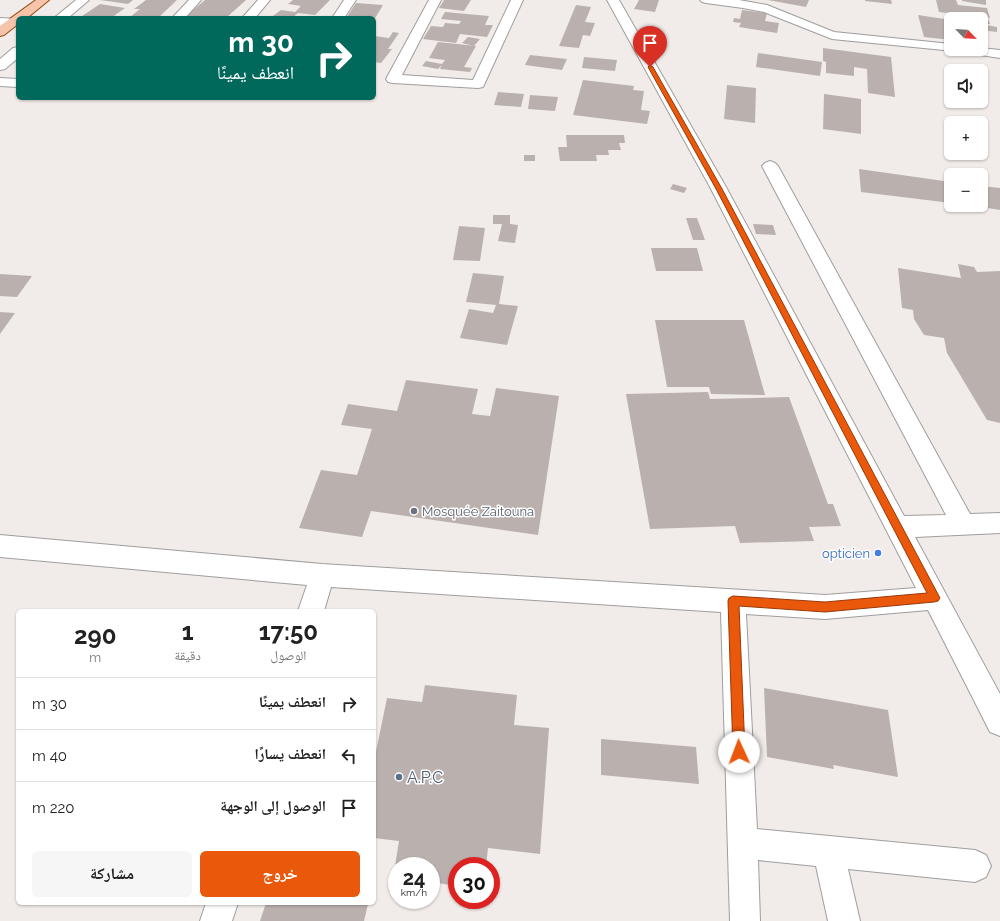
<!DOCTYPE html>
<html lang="ar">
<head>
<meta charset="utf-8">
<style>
	body { margin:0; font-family:Raleway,"Noto Naskh Arabic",sans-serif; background:#f6f6f6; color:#222; direction:rtl; height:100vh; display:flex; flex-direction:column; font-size:15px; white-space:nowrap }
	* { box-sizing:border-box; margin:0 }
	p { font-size:13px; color:#767676 }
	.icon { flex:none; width:22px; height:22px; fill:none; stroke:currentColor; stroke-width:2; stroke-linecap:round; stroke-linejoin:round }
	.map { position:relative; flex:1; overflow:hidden; direction:ltr }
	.side { position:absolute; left:16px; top:609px; width:360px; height:296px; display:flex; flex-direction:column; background:#fff; border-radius:6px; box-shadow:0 1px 3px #0004; direction:rtl }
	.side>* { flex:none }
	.banner { position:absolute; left:16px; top:16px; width:360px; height:84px; border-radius:6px; box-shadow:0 1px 3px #0004; direction:rtl; background:#00695c; color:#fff; overflow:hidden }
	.needle { width:26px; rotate:115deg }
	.fabs { position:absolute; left:944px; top:12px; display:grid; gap:8px }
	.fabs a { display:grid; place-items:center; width:44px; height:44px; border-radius:6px; background:#fff; box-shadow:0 1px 3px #0004; font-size:20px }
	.speed { position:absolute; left:388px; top:857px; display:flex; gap:8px; font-size:20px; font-weight:700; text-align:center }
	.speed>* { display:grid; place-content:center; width:52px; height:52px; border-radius:50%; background:#fff; box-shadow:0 1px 3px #0004; line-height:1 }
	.speed small { font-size:10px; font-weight:400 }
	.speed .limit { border:6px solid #d22; background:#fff; color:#111 }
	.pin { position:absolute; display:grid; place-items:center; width:34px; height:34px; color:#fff; margin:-41px -17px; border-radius:50% 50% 50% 0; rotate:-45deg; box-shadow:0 0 4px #0007 }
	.pin .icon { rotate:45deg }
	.me { position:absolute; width:44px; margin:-22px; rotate:358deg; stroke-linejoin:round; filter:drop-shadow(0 0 3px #0008) }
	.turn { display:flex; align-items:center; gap:14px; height:84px; padding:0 16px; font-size:18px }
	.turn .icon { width:52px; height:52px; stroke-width:2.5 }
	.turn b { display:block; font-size:28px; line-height:34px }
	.eta { display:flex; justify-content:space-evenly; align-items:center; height:68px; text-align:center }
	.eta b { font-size:24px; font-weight:700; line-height:28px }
	.action { display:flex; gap:8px; margin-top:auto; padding:8px 16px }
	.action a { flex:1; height:46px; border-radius:6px; background:#ea580c; color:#fff; font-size:16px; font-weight:700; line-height:46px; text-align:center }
	.action a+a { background:#f6f6f6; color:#222 }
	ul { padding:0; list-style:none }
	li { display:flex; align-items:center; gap:12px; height:52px; padding:0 16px; border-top:1px solid #e0e0e0 }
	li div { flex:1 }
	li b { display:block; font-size:15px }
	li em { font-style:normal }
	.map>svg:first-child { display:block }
</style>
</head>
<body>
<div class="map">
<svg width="1000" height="921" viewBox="0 0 1000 921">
	<rect width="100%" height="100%" fill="#f1ece9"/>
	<path fill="#bab1af" d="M100 0H133L128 4Z
		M146 0H177L158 18H129L140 9H134Z
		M205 0H246L226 18H202L186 16Z
		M293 0H330L315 15 298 13 292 18H270L281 10 295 12 301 6 288 4Z
		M444 0H471L464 11 439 8Z
		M639 0H659L655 12 634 9Z
		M768 0H809L806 7Z
		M865 0H891L892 4 865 1Z
		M936 0H956L958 5 987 8 990 18 939 12Z
		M962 0H986V5L962 1Z
		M356 3 383 5 374 20V18H346Z
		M100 4 125 8 111 18H79Z
		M576 5 591 7 585 22 595 23 590 36 583 35 579 48 559 46Z
		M742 10 767 13 765 21 779 23 777 33 739 27 741 23 733 22 734 18 740 19Z
		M445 12 489 16 485 25H493L487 37 460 34 456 43 423 39 431 26 443 27 445 23 459 24 461 21 441 19Z
		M918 15 951 20V40L924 37Z
		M981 18 988 19 990 24H981Z
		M981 24 997 27V32L981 30Z
		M393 32 399 33 388 49H392L381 63 374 62V36L389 38Z
		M468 37 480 39 474 46 462 43Z
		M438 42 476 46 464 67 472 68 470 72 440 69 442 65 438 69 422 66 426 61 442 64 445 60 429 58Z
		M823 48 891 57 895 97 868 93 867 69 854 67V76L826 73V62L823 61Z
		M758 53 822 62 820 76 756 67Z
		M530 55 567 59 562 70 525 65Z
		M584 57 617 60 615 71 582 68Z
		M583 80 634 86 633 90 644 91 641 110 650 111 647 124 573 115Z
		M727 85 756 88 755 123 724 119Z
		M498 92 524 94 521 107 494 105Z
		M824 94 861 99V134L823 129Z
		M530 95 558 97 555 111 528 109Z
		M566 135H624L625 143H619L621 150H608L609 155H596L597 161H560L558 147H567Z
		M524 155H535V161H524Z
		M859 169 951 182V203L861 192Z
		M673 184 687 188 684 193 670 189Z
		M981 186 1000 188V210L975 206 981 205Z
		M493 215H510V224L518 225 515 243 498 241 502 224H493Z
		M686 218H697L705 240H693Z
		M753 224 773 225 776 235 756 234Z
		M459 226 485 228 480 261 453 260Z
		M651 248H697L703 271H656Z
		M958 264 974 267 977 272 1000 271V423L987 420 947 353 944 338 924 335 914 319 913 310 902 308 898 268 961 278Z
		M473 273 504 276 499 304 518 306 507 345 460 338 469 309 493 313 496 305 466 302Z
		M0 274 32 276 17 297 0 296Z
		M0 312 15 313 0 334Z
		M655 320H744L765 395 711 394 709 387H667Z
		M406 380 478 389 472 414 490 416 496 388 559 396 538 535 371 511 362 537 299 528 321 470 357 475 372 429 341 425 348 404 397 411Z
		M708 392 710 399 789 397 828 504H833L841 526 809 527 814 541 740 543 735 526 650 529 626 394Z
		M425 685 517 695 514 725 549 728 540 854 488 848 486 866H457V886L431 882V866H397V878H393L399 841 374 838V761L387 698 422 702Z
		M764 688 888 710 898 777 833 765 834 769 767 757Z
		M601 739 696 747 699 784 601 775Z
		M266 903H365L368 904 364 921H260Z"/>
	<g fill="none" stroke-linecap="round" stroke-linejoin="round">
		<defs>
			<path id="minor" d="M76 0H89L68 18H54Z
				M189 0H201L185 18H172Z
				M258 0H270L255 18H242Z
				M344 0H356L344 18H332Z
				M429 0H441L402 75 473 80 511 0H523L483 87 478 88 393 83 388 82 386 79Z
				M607 0H619L726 187 904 516 946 515 762 166 765 163 770 161 775 163 778 166 970 514 1000 513V533L915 537 1000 694V736L990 732 928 610 825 619 746 614 757 829 975 850 986 855 991 866 986 877 975 882 848 869 860 921H828L816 866 758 860 760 921H730L721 612 331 587 324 611H298L307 585 0 557V535L322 564 825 595 916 588 710 187Z
				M700 0H739L767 5 834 32 951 44V49L981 48 1000 50V58L954 51 832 39 764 12 743 8 706 3 702 2Z
				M0 18 17 19 18 24 13 26H0Z
				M18 47V58L5 69 0 70V59L13 48Z
				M0 78 18 79V87L0 86Z
				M206 903H238L232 921H200Z"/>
			<path id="major" d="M36 0H49L27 18H18V24L4 35 0 36V26Z"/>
		</defs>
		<use href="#minor" stroke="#9e9e9e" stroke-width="2"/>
		<use href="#major" stroke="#92490d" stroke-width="2"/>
		<use href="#minor" fill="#fff" fill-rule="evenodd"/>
		<use href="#major" fill="#f5c4aa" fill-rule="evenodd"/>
	</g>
	<path fill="#ea580c" stroke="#983908" d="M650 65 653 67 721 187 940 598 938 601 934 602 825 612 739 606 745 752 743 756 739 758 735 756 733 752 728 601 729 598 733 596 825 602 927 593 715 187 648 67Z"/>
	<circle fill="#6b7280" stroke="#fff" stroke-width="1.5" cx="414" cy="511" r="4"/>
	<circle fill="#3f7fe0" stroke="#fff" stroke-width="1.5" cx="878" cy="553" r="4"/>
	<circle fill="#5c6f8a" stroke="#fff" stroke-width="1.5" cx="399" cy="777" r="4"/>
	<g text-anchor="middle" stroke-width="3" stroke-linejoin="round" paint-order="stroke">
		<g font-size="13" fill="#5b616d" stroke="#fff" text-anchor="start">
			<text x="422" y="516">Mosquée Zaitouna</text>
		</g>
		<g font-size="13" fill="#366cbe" stroke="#fff" text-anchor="end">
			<text x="870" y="558">opticien</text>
		</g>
		<g font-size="16" fill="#4e5e75" stroke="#fff" text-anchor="start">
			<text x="407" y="783">A.P.C</text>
		</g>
	</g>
</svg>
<div class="fabs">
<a><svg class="needle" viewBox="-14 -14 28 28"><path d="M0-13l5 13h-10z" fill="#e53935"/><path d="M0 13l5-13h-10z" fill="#767676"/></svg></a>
<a><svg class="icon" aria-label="sound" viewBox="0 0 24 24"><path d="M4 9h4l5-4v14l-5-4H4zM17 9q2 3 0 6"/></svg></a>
<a>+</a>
<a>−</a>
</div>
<div class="speed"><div>24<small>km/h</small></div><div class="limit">30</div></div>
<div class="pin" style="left:650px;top:67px;background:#d93025"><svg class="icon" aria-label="arrive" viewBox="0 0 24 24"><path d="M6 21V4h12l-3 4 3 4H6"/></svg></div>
<svg class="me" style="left:739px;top:752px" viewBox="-20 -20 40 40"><circle r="19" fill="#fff"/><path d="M0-13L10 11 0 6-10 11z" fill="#ea580c"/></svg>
<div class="banner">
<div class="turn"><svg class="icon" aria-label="right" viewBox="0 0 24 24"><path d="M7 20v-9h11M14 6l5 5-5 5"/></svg><div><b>30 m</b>انعطف يمينًا</div></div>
</div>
<section class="side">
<div class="eta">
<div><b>17:50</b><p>الوصول</p></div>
<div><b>1</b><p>دقيقة</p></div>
<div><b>290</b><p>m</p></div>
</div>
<ul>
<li><svg class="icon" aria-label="right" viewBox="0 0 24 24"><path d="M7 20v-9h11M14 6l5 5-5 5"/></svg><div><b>انعطف يمينًا</b></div><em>30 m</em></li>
<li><svg class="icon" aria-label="left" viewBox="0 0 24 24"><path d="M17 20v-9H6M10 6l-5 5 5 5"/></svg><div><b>انعطف يسارًا</b></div><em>40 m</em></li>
<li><svg class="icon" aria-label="arrive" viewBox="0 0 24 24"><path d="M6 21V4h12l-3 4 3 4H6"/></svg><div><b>الوصول إلى الوجهة</b></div><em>220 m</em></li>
</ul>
<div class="action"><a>خروج</a><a>مشاركة</a></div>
</section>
</div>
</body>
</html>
